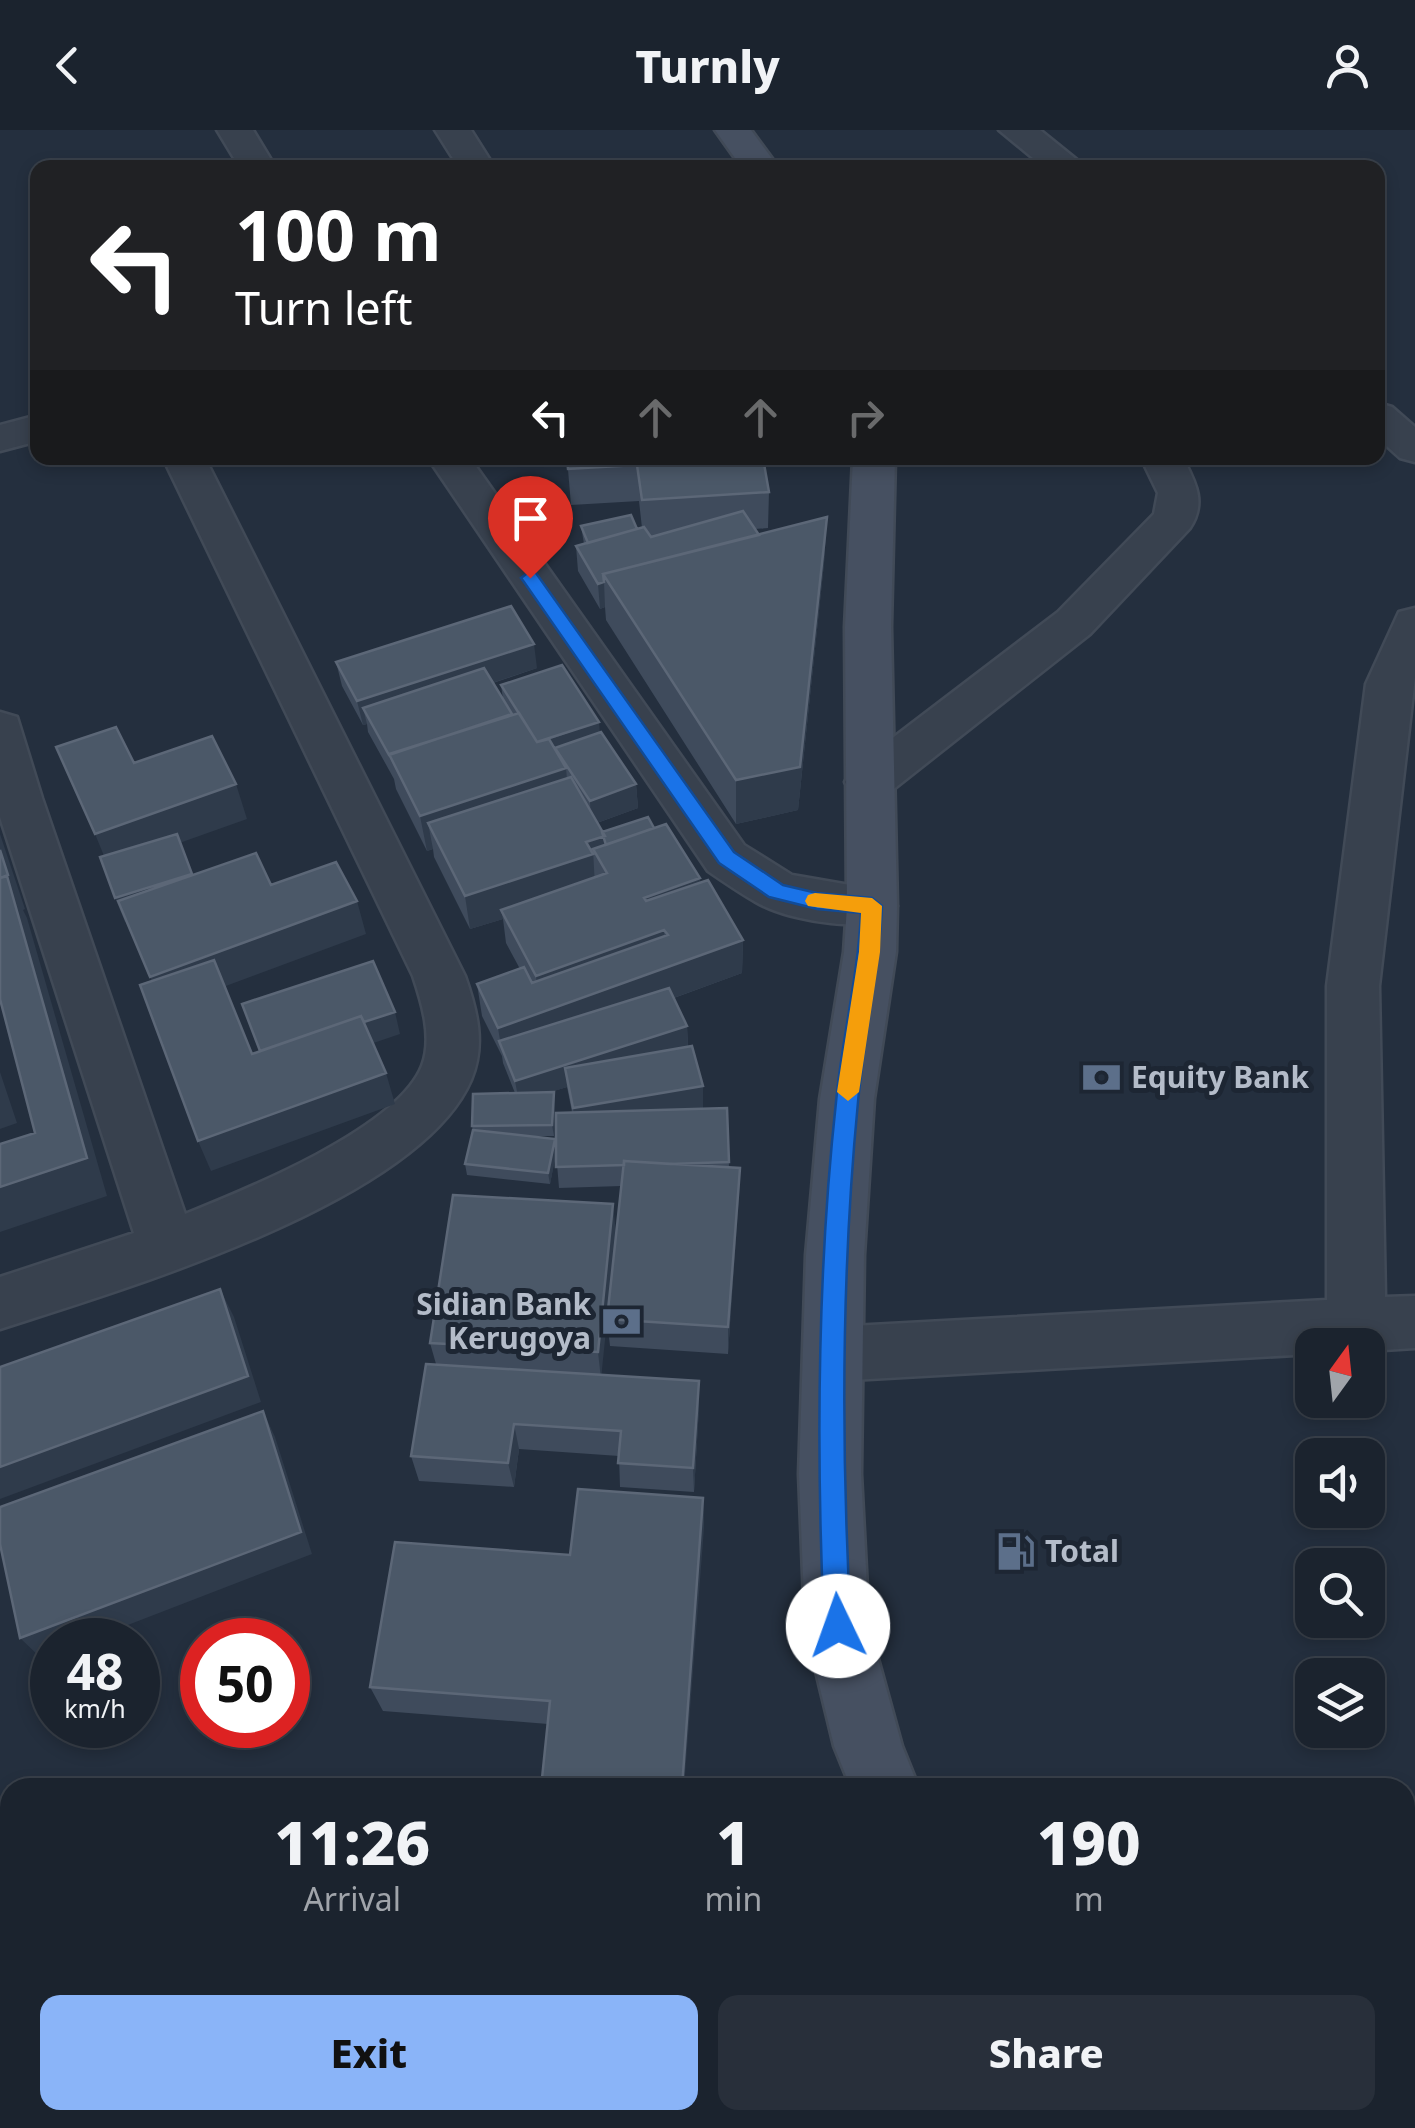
<!DOCTYPE html>
<html lang="en">
<head>
<meta charset="utf-8">
<style>
	body { margin:0; font-family:"Noto Sans",sans-serif; background:#282f3a; color:#f1f3f6; height:100vh; display:flex; flex-direction:column; font-size:38px; white-space:nowrap }
	* { box-sizing:border-box; margin:0 }
	p { font-size:32px; color:#a0a4aa }
	.icon { flex:none; width:55px; height:55px; fill:none; stroke:currentColor; stroke-width:2; stroke-linecap:round; stroke-linejoin:round }
	.map { position:relative; flex:1; overflow:hidden }
	.panel { position:absolute; left:0px; top:1648px; width:1415px; height:352px; display:flex; flex-direction:column; background:#1b232e; border-radius:30px 30px 0 0; box-shadow:0 5px 15px #0003,0 0 0 2px #39404a }
	.panel>* { flex:none }
	.banner { position:absolute; left:30px; top:30px; width:1355px; height:305px; border-radius:20px; box-shadow:0 5px 15px #0003,0 0 0 2px #39404a; background:#202124; color:#fff; overflow:hidden }
	.needle { width:65px; rotate:15deg }
	.controls { position:absolute; left:1295px; top:1198px; display:grid; gap:20px }
	.controls a { display:grid; place-items:center; width:90px; height:90px; border-radius:20px; background:#1b232e; box-shadow:0 5px 15px #0003,0 0 0 2px #39404a; font-size:50px }
	.speed { position:absolute; left:30px; top:1488px; display:flex; gap:20px; font-size:50px; font-weight:700; text-align:center }
	.speed>* { display:grid; place-content:center; width:130px; height:130px; border-radius:50%; background:#1b232e; box-shadow:0 5px 15px #0003,0 0 0 2px #39404a; line-height:1 }
	.speed small { font-size:25px; font-weight:400 }
	.speed .limit { border:15px solid #d22; background:#fff; color:#111 }
	.pin { position:absolute; display:grid; place-items:center; width:85px; height:85px; color:#fff; margin:-102px -42px; border-radius:50% 50% 50% 0; rotate:-45deg; box-shadow:0 0 10px #0007 }
	.pin .icon { rotate:45deg }
	.me { position:absolute; width:110px; margin:-55px; rotate:357deg; stroke-linejoin:round; filter:drop-shadow(0 0 8px #0008) }
	.turn { display:flex; align-items:center; gap:35px; height:210px; padding:0 40px; font-size:45px }
	.turn .icon { width:130px; height:130px; stroke-width:2.5 }
	.turn b { display:block; font-size:70px; line-height:85px }
	.lanes { display:flex; align-items:center; height:95px; padding:0 40px; background:#0003; justify-content:center; gap:50px; direction:ltr }
	.lanes .off { opacity:.35 }
	.eta { display:flex; justify-content:space-evenly; align-items:center; height:170px; text-align:center }
	.eta b { font-size:60px; font-weight:800; line-height:70px }
	.cta { display:flex; gap:20px; margin-top:auto; padding:20px 40px }
	.cta a { flex:1; height:115px; border-radius:20px; background:#8ab4f8; color:#111; font-size:40px; font-weight:800; line-height:115px; text-align:center }
	.cta a+a { background:#282f3a; color:#f1f3f6 }
	header { display:flex; justify-content:space-between; align-items:center; height:130px; padding:0 40px; background:#1b232e; font-size:45px; font-weight:800 }
	.map>svg:first-child { display:block }
</style>
</head>
<body>
<header><svg class="icon" aria-label="back" viewBox="0 0 24 24"><path d="M15 5l-7 7 7 7"/></svg>Turnly<svg class="icon" aria-label="person" viewBox="0 0 24 24"><circle cx="12" cy="8" r="4"/><path d="M4 21q1-7 8-7t8 7"/></svg></header>
<div class="map">
<svg width="1415" height="1998" viewBox="0 0 1415 1998">
	<rect width="100%" height="100%" fill="#242f3e"/>
	<g fill="none" stroke-linecap="round" stroke-linejoin="round">
		<defs>
			<path id="minor" d="M217 0H253L276 38H240Z
				M435 0H471L495 38H459Z
				M999 0H1040L1087 38H1045Z
				M1378 273 1392 277 1415 297V332L1400 328 1378 308Z
				M38 285V311L0 321V295Z
				M163 328H205L465 846C477 880 486 915 471 950 418 1073 123 1159 0 1199V1147L134 1103 0 687V582L17 587 42 668 185 1084C245 1060 397 999 422 936 433 908 422 873 413 846Z
				M428 328H470L744 715 792 745 890 762 897 776 890 790C856 801 787 790 756 772 740 763 724 752 708 741Z
				M1141 328H1183C1195 352 1207 372 1190 398L1090 504 886 665 869 670 852 665 845 652 852 639 1058 482 1154 384 1158 363Z
				M1415 478V547L1379 856 1385 1167 1415 1166V1218L1368 1221V1215H1312V1224L834 1251 813 1243 804 1224 813 1205 834 1197 1327 1170V856L1366 554 1399 482Z
				M0 1759 10 1763V1891L0 1887Z
				M10 1962V1990H69L70 1998H0V1977Z
				M898 1990H989L986 1998H895Z"/>
			<path id="secondary" d="M715 0H751L779 38H742Z
				M853 328H895L891 497 897 776 896 822 874 969 864 1125 861 1344 869 1496 902 1616 919 1658H851L834 1616 805 1496 799 1344 806 1125 820 969 844 822 847 776 845 497Z
				M1025 1990H1101L1104 1998H1028Z"/>
		</defs>
		<use href="#minor" stroke="#414a57" stroke-width="5"/>
		<use href="#secondary" stroke="#414a57" stroke-width="5"/>
		<use href="#minor" fill="#38414e" fill-rule="evenodd"/>
		<use href="#secondary" fill="#465061" fill-rule="evenodd"/>
	</g>
	<path fill="#3f4b5c" fill-rule="evenodd" d="M567 328H763L769 362 768 398 755 399 759 405 827 387 824 433 798 680 736 694 606 490 605 477 600 479 578 441 576 416 584 414 581 396 637 399 642 398 639 371 571 375Z
		M336 532 537 538 493 553 503 569 501 555 600 602 636 654 638 678 597 693 602 702 654 698 700 753 743 810 742 843 674 868 687 896 688 917 703 978 697 979 727 978 729 1037 740 1038 728 1224 610 1216 607 1189 621 1056 559 1058 556 1022 550 1054 467 1045 465 1034 473 1001 472 996 515 963 503 933 502 926 482 886 477 854 520 839 506 813 503 789 470 799 434 727 433 719 427 721 396 659 394 649 368 602 367 594 363 595 342 556ZM567 957 572 982 556 1018 529 1006H554L555 973 554 962H550Z
		M613 1074 601 1245 699 1251V1277L694 1362 620 1357 619 1326 519 1319 514 1357 419 1351 411 1326 436 1234 430 1213Z
		M703 1368 704 1398 548 1594 383 1581 370 1557 570 1425Z"/>
	<path fill="#2f3b4b" d="M827 387 824 433 798 680 736 694V650Z
		M604 452 605 477 600 479 598 454Z
		M534 514 537 538 371 593 363 578 367 594 363 595 357 571Z
		M599 592 601 617 563 630 537 614Z
		M566 638 569 673 428 693 433 719 427 721 420 686Z
		M236 654 247 689 109 738 95 704Z
		M636 654 638 678 591 695 590 671Z
		M0 704 25 779 23 780 27 788 107 1066 0 1102V1057L87 1028 0 720Z
		M605 706 607 740 593 719 595 757 501 780 503 789 470 799 465 766 586 712Z
		M192 744 200 767 125 792 115 768Z
		M700 748V781L645 801 644 768Z
		M357 771 366 804 164 879 150 847Z
		M664 800 666 833 540 878 536 846Z
		M743 810 742 843 506 929 501 916 498 898Z
		M395 882 400 904 270 948 262 926Z
		M687 896 688 919 565 938 567 957 519 972 515 951Z
		M0 942 17 993 0 999Z
		M386 943 395 974 211 1041 198 1011Z
		M703 956V978L576 1000 573 978Z
		M554 962 555 973 554 1006 552 995Z
		M555 1009 557 1020 550 1054 548 1043Z
		M740 1038 739 1067 728 1224V1197Z
		M613 1074 616 1103 601 1249 598 1222Z
		M220 1159 234 1187 261 1272 0 1369V1337Z
		M699 1251V1277L694 1362 693 1338Z
		M263 1281 275 1307 312 1424 89 1510H52V1524L41 1528 20 1508Z
		M514 1294 519 1319 514 1357 508 1333Z
		M703 1368 704 1398 684 1658H682Z
		M208 1990H231L230 1998H207Z
		M603 1990H631L601 1998H573Z"/>
	<path fill="#4b5868" stroke="#5c6777" stroke-width="2.5" d="M567 328H763L769 362 642 370 637 335 568 339Z
		M743 381 759 405 603 444 604 452 598 454 576 416 644 397 651 407Z
		M631 385 637 399 588 413 581 396Z
		M827 387 800 637 736 650 603 444Z
		M511 476 534 514 357 571 336 532Z
		M562 535 599 592 537 612 501 555Z
		M484 538 512 584 389 625 363 578Z
		M519 583 537 612 549 609 566 638 420 686 389 624Z
		M116 597 134 633 212 606 236 654 95 704 56 617Z
		M601 602 636 654 590 671 555 618Z
		M571 647 605 706 586 712 593 724 465 766 428 693Z
		M648 687 654 698 606 715 602 702Z
		M666 694 700 748 644 768 646 771 708 750 743 810 498 898 477 854 524 837 532 853 668 805 664 800 536 846 501 780 607 743 593 719Z
		M177 704 192 744 115 768 100 727Z
		M0 720 8 745 0 748Z
		M256 723 271 755 336 732 357 771 150 847 118 771Z
		M7 746 87 1028 0 1057V1014L35 1003 0 869V748Z
		M214 830 252 924 361 886 386 943 198 1011 140 855Z
		M373 831 395 882 364 892 361 886 260 921 242 874Z
		M669 858 687 896 515 951 499 911Z
		M692 916 703 956 573 978 565 938Z
		M554 962 552 995 472 996 473 964Z
		M727 978 729 1032 670 1034 624 1031V1035L556 1037V983Z
		M473 1000 555 1009 548 1043 465 1034Z
		M624 1031 740 1038 728 1197 607 1189Z
		M453 1065 613 1074 598 1222 430 1213Z
		M220 1159 248 1246 0 1337V1237Z
		M426 1234 699 1251 693 1338 618 1333 621 1301 514 1294 508 1333 411 1326Z
		M263 1281 301 1402 20 1508 0 1414V1377Z
		M578 1359 703 1368 682 1658H541L550 1571 370 1557 395 1412 570 1425Z
		M39 1990H208L207 1998H40Z
		M329 1990H603L573 1998H328Z"/>
	<path fill="#1a73e8" stroke="#114b97" stroke-width="2.5" d="M530 441 536 443 734 722 783 755 817 763 872 768 882 776C879 842 864 906 858 972 841 1147 841 1321 851 1496L847 1506 838 1509 828 1506 824 1496C816 1321 817 1146 836 972 842 908 858 847 861 783L817 779 769 767 719 733 524 452 521 448Z"/>
	<path fill="#f59e0b" d="M815 763 872 768 882 776 880 822 859 962 848 971 837 962 859 822 861 783 808 776 805 771 808 765Z"/>
	<defs>
		<symbol id="bank-bare" viewBox="-9 -9 18 18"><path d="M-6-4H6V4H-6ZM0-2.3a2.3 2.3 0 1 0 0 4.6a2.3 2.3 0 1 0 0-4.6Z" fill="#5c6f8a" stroke="#1d2633" stroke-width="2.5" paint-order="stroke"/></symbol>
		<symbol id="fuel-bare" viewBox="-9 -9 18 18"><path d="M-5.5-6h7V0h2V4h1.3V-2.5L3-4.5l.8-.8L6-3V5H2.5V1h-1V6h-7ZM-4.2-4.7v3.2H.2V-4.7Z" fill="#5c6f8a" stroke="#1d2633" stroke-width="2.5" paint-order="stroke"/></symbol>
	</defs>
	<g fill-rule="evenodd">
		<use href="#bank-bare" x="1074" y="920" width="55" height="55"/>
		<use href="#bank-bare" x="594" y="1164" width="55" height="55"/>
		<use href="#fuel-bare" x="988" y="1394" width="55" height="55"/>
	</g>
	<g text-anchor="middle" stroke-width="10" stroke-linejoin="round" paint-order="stroke">
		<g font-size="30" font-weight="bold" fill="#b4bcc9" stroke="#1d2633" text-anchor="start">
			<text x="1131" y="958">Equity Bank</text>
			<text x="591" y="1185" text-anchor="end">Sidian Bank<tspan x="591" dy="34">Kerugoya</tspan></text>
			<text x="1045" y="1432">Total</text>
		</g>
	</g>
</svg>
<div class="controls">
<a><svg class="needle" viewBox="-14 -14 28 28"><path d="M0-13l5 13h-10z" fill="#e53935"/><path d="M0 13l5-13h-10z" fill="#a0a4aa"/></svg></a>
<a><svg class="icon" aria-label="sound" viewBox="0 0 24 24"><path d="M4 9h4l5-4v14l-5-4H4zM17 9q2 3 0 6"/></svg></a>
<a><svg class="icon" aria-label="search" viewBox="0 0 24 24"><circle cx="10" cy="10" r="6"/><path d="M15 15l6 6"/></svg></a>
<a><svg class="icon" aria-label="layers" viewBox="0 0 24 24"><path d="M12 4l9 5-9 5-9-5zM3 14l9 5 9-5"/></svg></a>
</div>
<div class="speed"><div>48<small>km/h</small></div><div class="limit">50</div></div>
<div class="pin" style="left:530px;top:448px;background:#d93025"><svg class="icon" aria-label="arrive" viewBox="0 0 24 24"><path d="M6 21V4h12l-3 4 3 4H6"/></svg></div>
<svg class="me" style="left:838px;top:1496px" viewBox="-20 -20 40 40"><circle r="19" fill="#fff"/><path d="M0-13L10 11 0 6-10 11z" fill="#1a73e8"/></svg>
<div class="banner">
<div class="turn"><svg class="icon" aria-label="left" viewBox="0 0 24 24"><path d="M17 20v-9H6M10 6l-5 5 5 5"/></svg><div><b>100 m</b>Turn left</div></div>
<div class="lanes"><svg class="icon" aria-label="left" viewBox="0 0 24 24"><path d="M17 20v-9H6M10 6l-5 5 5 5"/></svg><svg class="icon off" aria-label="ahead" viewBox="0 0 24 24"><path d="M12 20V5M6 11l6-6 6 6"/></svg><svg class="icon off" aria-label="ahead" viewBox="0 0 24 24"><path d="M12 20V5M6 11l6-6 6 6"/></svg><svg class="icon off" aria-label="right" viewBox="0 0 24 24"><path d="M7 20v-9h11M14 6l5 5-5 5"/></svg></div>
</div>
<section class="panel">
<div class="eta">
<div><b>11:26</b><p>Arrival</p></div>
<div><b>1</b><p>min</p></div>
<div><b>190</b><p>m</p></div>
</div>
<div class="cta"><a>Exit</a><a>Share</a></div>
</section>
</div>
</body>
</html>
